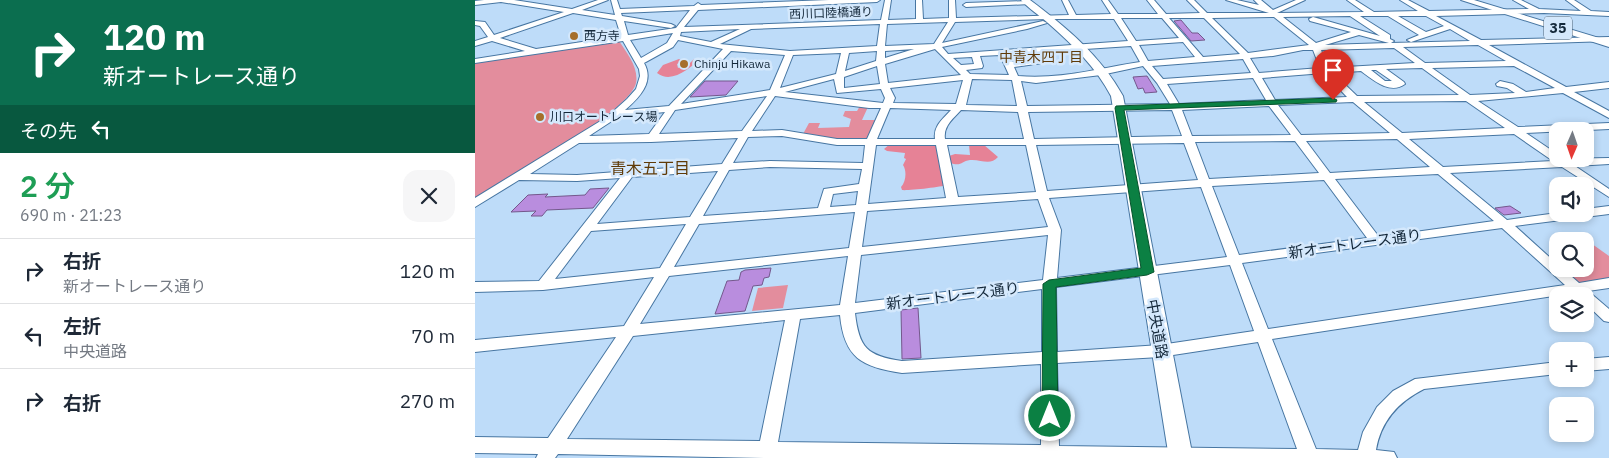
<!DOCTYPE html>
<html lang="ja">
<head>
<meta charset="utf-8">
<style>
	body { margin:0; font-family:"IBM Plex Sans","Noto Sans JP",sans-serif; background:#f6f6f7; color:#1f2937; height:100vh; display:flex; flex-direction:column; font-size:19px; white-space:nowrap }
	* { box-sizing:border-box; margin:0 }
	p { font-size:16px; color:#747a83 }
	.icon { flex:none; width:28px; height:28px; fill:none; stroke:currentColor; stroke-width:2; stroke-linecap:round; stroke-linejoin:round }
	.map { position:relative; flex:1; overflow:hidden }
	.details { display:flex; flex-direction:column; background:#fff; width:475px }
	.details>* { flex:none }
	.banner { background:#0b6e4f; color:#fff; overflow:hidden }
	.needle { width:32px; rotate:182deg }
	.buttons { position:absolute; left:1074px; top:122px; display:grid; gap:10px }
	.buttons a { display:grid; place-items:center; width:45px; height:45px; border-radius:10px; background:#fff; box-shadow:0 2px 8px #0003; font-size:25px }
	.pin { position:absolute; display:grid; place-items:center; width:42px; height:42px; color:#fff; margin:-51px -21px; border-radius:50% 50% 50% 0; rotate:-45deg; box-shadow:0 0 5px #0007 }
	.pin .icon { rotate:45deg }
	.me { position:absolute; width:55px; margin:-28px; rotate:0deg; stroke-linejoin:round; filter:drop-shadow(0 0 4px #0008) }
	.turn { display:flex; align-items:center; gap:18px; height:105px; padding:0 20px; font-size:22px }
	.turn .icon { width:65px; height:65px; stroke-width:2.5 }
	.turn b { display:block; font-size:35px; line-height:42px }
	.then { display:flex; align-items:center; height:48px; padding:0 20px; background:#0003; gap:10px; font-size:19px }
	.round { display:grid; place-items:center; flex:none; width:52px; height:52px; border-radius:15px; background:#f6f6f7 }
	.headline { display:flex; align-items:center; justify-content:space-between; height:85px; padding:0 20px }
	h1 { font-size:30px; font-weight:600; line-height:38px; color:#1e9e55 }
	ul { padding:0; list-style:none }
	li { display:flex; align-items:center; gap:15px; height:65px; padding:0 20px; border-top:1px solid #e0e1e3 }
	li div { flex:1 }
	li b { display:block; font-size:19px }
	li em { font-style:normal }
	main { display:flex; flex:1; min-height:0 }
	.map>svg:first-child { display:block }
</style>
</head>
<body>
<main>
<section class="details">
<div class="banner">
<div class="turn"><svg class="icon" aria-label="right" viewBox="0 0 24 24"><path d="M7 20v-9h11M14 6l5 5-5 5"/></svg><div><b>120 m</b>新オートレース通り</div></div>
<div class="then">その先<svg class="icon" aria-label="left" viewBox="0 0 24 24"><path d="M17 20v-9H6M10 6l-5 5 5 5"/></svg></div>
</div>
<div class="headline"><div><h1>2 分</h1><p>690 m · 21:23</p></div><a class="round"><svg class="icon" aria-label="close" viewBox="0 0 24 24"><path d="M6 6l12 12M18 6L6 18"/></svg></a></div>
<ul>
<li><svg class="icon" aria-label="right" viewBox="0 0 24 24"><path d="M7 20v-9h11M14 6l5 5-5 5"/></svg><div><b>右折</b><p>新オートレース通り</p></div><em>120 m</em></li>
<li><svg class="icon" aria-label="left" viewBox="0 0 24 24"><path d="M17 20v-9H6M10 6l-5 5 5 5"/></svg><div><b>左折</b><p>中央道路</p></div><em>70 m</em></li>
<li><svg class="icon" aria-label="right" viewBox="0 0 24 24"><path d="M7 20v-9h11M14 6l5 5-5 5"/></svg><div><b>右折</b></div><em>270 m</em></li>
</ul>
</section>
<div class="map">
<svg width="1134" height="458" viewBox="0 0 1134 458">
	<rect width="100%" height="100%" fill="#bedcf9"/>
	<path fill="#e38d9d" d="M144 41C152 53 164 68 161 83 155 112 30 180 0 198V63Z
		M385 106 393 107 387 120H403L394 140H361L328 134 334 123H345L343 128 374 127 376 119 368 116 370 111H382Z
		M1110 239 1134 256V280C1107 284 1107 288 1087 269H1110V241H1093Z
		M313 285 308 308 277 311 283 288Z"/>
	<path fill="#e68296" d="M204 59 208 61 202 64 203 68 215 63 219 59 226 60C215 66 198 85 182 73L188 65Z
		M415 144 460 145 463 146 465 167 468 170 466 172 469 176 467 178 471 185C467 187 431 191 427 190L426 187C431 182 432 171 428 165L431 159 429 158 430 153 412 151 409 149Z
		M494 145H509L523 157C515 166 506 159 495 160 486 161 487 167 475 163L474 156 480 154 495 155Z"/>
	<path fill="#b98dde" stroke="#74588c" d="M706 20 717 33H723L730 40 716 41 699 21Z
		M672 76 682 92 670 93 668 88 663 89 658 77Z
		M230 81H263L251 95 215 97Z
		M134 188 118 208 72 210 67 216H56L61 211 36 212 53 195 73 194 70 197 110 195 115 189Z
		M1035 206 1046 213 1029 215 1020 208Z
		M296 268 294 277 289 278 287 285 278 286 270 311 240 314 252 281 264 280 266 272 270 270Z
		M443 308 446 358 427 359 426 310Z"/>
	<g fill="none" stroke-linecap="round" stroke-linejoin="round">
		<defs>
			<path id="minor" d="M9 0H39L97 9 123 0H133L107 10 140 15 136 0H142L145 9 219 6 223 3 226 5 354 0H405L402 2 223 10 209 27 406 20 410 0H416L413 20 441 19V0H447L448 19 474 18V0H480L481 18 594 15 587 0H593L601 15 636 14 627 0H633L643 14H683L672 0H679L691 14 725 13 712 0H719L732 13H794L751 0H762L784 5 779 0H786L798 10 821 0H830L802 13 889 12 872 0H880L899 12 943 11 925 0H933L954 11 1054 9 1038 0H1046L1064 9 1106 11 1091 0H1099L1116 11 1134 12V16L1069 13 961 16 1006 40 1134 37V41L1014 45 1091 87 1134 82V88L1099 92 1134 111V118L1088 93 1003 101 1043 127 1134 123V129L1051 133 1082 154V159L1134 158V164L1100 166 1134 189V197L1087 167 975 173 1032 220 1082 213 1110 214V209L1134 206V214L1040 226 1082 264V269H1088L1104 283 1134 278V288L1113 291 1134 309V322L1129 321 1110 303V296H1102L1098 293 797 339 841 449 883 450 888 432 902 407 918 391 940 379 1082 362V374L949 389C923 402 906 421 901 450L919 452 922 458H292L83 454 80 458H61L63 454 0 453V437L73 438 141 337 0 352V340L149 326 179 277 68 290 0 292V282L64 281 145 178 102 181 44 180 0 207V198L132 117 152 99 161 89 165 76 164 69 148 41 0 63V59L50 51 17 41 0 46V41L13 37 5 26 0 25V21L10 22 19 35 89 12 26 2 0 5V1ZM215 10 201 28 153 35 149 21 196 28 200 26 196 24 147 16 146 13ZM98 13 141 20 146 36 61 49 25 38ZM875 16 905 36 838 17 834 19 835 21 876 32 841 43 808 17ZM885 16H913L944 35 932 40 936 42 975 29 995 41 916 43 919 41 915 39V35ZM923 16H951L969 26 951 32ZM799 17 834 45 773 53 737 18ZM646 18H687L704 38 661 41ZM694 18H729L765 54 728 57ZM572 19H639L653 41 473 54 467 47 552 29 572 23 568 21 467 43 480 22ZM473 22 459 44 410 46 412 24ZM405 24 402 46 315 51 245 44 276 29ZM265 29 236 42 205 36 206 32ZM198 33 192 43 166 58 155 40ZM884 35 914 43 850 45ZM203 40 248 49 194 106 150 110C164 98 180 82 169 63L198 47ZM708 42 720 57 673 61 664 45ZM1003 45 1031 61 950 63 928 47ZM656 46 665 62C625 68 584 80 543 76L539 67 575 62H578V58L537 62 533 54ZM919 48 940 63 853 68 846 50ZM439 49 410 58V51ZM460 49 486 75 413 83 410 64ZM828 50H838L845 68 784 73 775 58 798 56ZM256 51 310 55 295 90 206 104ZM402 51 401 61 370 71 374 53ZM366 53 361 74 305 88 318 55ZM525 55 534 75 495 74 491 70 507 68 508 66 505 56ZM497 57 499 64 486 65 478 58ZM768 59 776 73 688 79 677 66ZM402 66 405 84 369 88V77ZM668 66 682 83 695 104 552 106 546 81 561 83 626 75ZM1039 66 1080 88 1051 92 1038 84 1025 81 1021 84 1022 86 1032 88 1040 93 995 95 957 68ZM947 68 984 95 882 96 858 73 886 71C898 80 915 95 930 84L929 82 911 69ZM896 70H901L917 81H910ZM849 73 872 97 800 100 787 78ZM778 78 791 100 704 104 692 84ZM359 79 362 93 406 89 410 98 408 103 310 92ZM497 79 537 80 542 106 491 105ZM488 80 481 104 418 103 420 98 415 88ZM292 96 267 131 184 134 200 110ZM300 96 394 108H406L392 139H362L307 130 277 131ZM991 101 1030 128 927 133 889 102ZM878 102 915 133 826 135 803 105ZM794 106 816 135 717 136 707 110ZM415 108 476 110C468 119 458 126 460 139H402ZM486 110 543 112 549 139H470C468 126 478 119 486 110ZM697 110 707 136 559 139 553 112ZM190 112 174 134 114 136 143 117ZM1039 134 1078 161 968 167 934 139ZM307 136 362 145H390L388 163 295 161 258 163 273 137ZM263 138 247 164 102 175 55 174 104 143 176 142ZM922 139 955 167 855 173 831 141ZM820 141 844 173 734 179 720 142ZM709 143 723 180 572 191 561 145ZM401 145H461L471 198 393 204ZM472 145H551L561 192 483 197ZM295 167 387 169 384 184 349 189 343 208 228 216 254 170ZM243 171 215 217 122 224 157 177ZM963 174 1019 221 904 237 860 179ZM849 180 892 238 764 255 737 186ZM726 187 752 257 582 278 586 230 574 198ZM383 191 381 205 355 207 358 194ZM563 199 573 227 387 247 392 211ZM380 212 374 248 199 267 224 224ZM211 224 185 268 80 279 116 231ZM1027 228 1090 285 793 329 767 263ZM573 235 568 280 380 303 386 255ZM373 256 365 305 165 324 194 276ZM755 265 779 331 685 345 582 352 581 287ZM567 289V352L427 361C392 356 384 348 380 313ZM365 315C369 358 387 367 427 373L566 364V445L303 442 325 319ZM310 320 285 441 92 439 158 336ZM783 342 822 449 584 446 582 363 685 357Z
				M553 1 556 3 555 4 491 7 488 5 491 3Z
				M1134 357V369L1110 371V359Z"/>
			<path id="major" d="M546 0H555C591 27 626 56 648 96L718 458H694L636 96C621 67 597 44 573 23 564 15 553 8 546 0Z
				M986 0H999L1134 41V47Z"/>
		</defs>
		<use href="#minor" stroke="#4776a2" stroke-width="2"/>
		<use href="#major" stroke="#4776a2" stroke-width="2"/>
		<use href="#minor" fill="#fff" fill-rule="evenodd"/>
		<use href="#major" fill="#fff" fill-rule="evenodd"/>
	</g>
	<path fill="#0b8043" stroke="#07532c" d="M858 98 862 100 861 102 649 110 679 272 672 275 581 287 583 416 581 420 575 422 570 420 567 416 568 284 574 280 666 268 640 108 641 106Z"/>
	<g fill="#a66f2b" stroke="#d4e8fc" stroke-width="2">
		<circle cx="99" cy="36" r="5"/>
		<circle cx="209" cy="64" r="5"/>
		<circle cx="65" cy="117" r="5"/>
	</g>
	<g text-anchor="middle" stroke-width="5" stroke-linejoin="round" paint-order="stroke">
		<g font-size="12" fill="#14283a" stroke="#d4e8fc">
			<text transform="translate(356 13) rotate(-2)" y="4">西川口陸橋通り</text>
		</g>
		<g font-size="12" fill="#14283a" stroke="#d4e8fc" text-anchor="start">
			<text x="109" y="40">西方寺</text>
			<text x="219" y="68">Chinju Hikawa</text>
			<text x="75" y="121">川口オートレース場</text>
		</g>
		<rect fill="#d4e8fc" stroke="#4e6274" stroke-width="1" x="1069" y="16.5" width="28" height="23" rx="4"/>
		<g font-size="14" font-weight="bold" fill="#14283a">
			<text x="1083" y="33">35</text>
		</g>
		<g font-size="14" fill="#5f3a07" stroke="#d4e8fc">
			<text x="566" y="62">中青木四丁目</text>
		</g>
		<g font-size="15" fill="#14283a" stroke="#d4e8fc">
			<text transform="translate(880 244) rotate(-8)" y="5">新オートレース通り</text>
			<text transform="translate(478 296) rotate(-7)" y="5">新オートレース通り</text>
			<text transform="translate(682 329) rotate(80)" y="5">中央道路</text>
		</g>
		<g font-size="16" fill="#5f3a07" stroke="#d4e8fc">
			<text x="175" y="174">青木五丁目</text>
		</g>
	</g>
</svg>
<div class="buttons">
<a><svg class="needle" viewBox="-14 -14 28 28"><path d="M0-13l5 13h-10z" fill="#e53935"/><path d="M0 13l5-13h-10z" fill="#747a83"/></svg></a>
<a><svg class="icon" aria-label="sound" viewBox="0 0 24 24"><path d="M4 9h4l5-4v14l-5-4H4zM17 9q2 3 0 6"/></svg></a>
<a><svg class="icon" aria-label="search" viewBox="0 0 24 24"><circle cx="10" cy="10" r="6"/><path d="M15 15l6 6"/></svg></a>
<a><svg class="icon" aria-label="layers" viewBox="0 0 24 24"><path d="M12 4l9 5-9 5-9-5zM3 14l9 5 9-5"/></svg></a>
<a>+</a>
<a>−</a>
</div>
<div class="pin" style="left:858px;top:100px;background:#d93025"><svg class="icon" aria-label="arrive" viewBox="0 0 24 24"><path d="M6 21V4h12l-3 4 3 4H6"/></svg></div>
<svg class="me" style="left:575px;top:416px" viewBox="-20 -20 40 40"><circle r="17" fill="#0b8043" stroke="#fff" stroke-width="3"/><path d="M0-11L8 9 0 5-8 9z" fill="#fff"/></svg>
</div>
</main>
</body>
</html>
